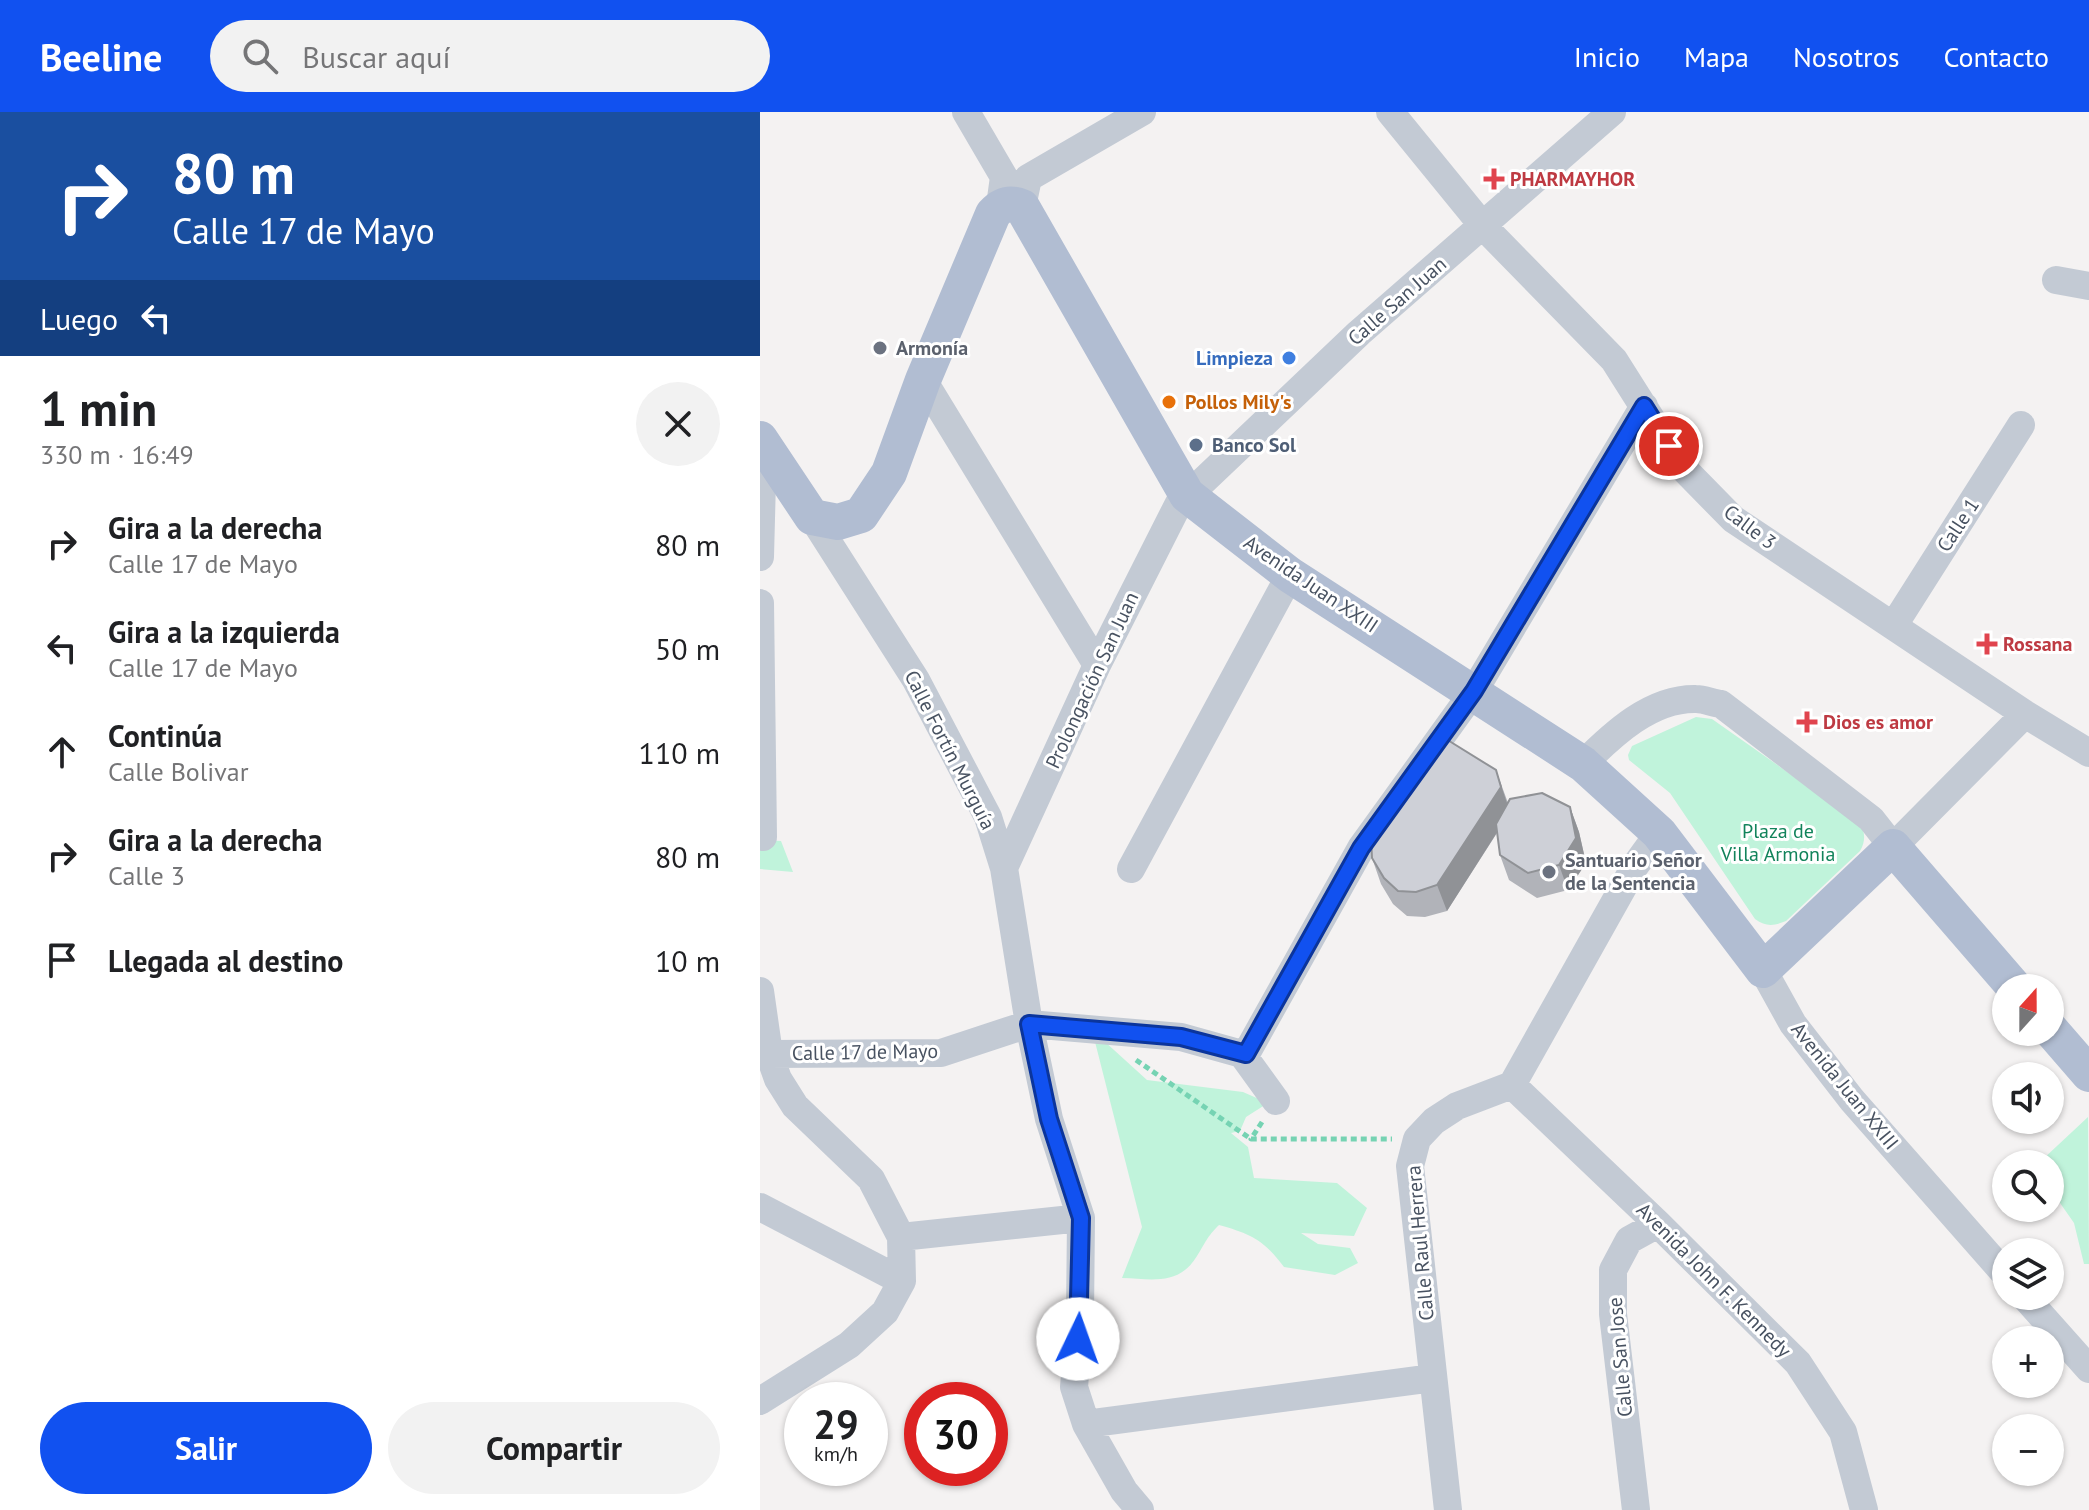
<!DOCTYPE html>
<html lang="es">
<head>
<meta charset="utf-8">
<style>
	body { margin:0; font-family:"PT Sans",sans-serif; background:#f2f2f2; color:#202124; height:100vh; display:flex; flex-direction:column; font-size:30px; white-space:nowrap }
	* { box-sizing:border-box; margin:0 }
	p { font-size:26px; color:#757577 }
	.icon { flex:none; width:44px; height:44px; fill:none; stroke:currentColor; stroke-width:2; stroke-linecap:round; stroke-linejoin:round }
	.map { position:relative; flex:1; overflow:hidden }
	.drawer { display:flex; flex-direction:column; background:#fff; width:760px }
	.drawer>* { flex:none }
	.guide { background:#1a4fa0; color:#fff; overflow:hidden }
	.needle { width:52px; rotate:21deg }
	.controls { position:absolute; left:1232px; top:862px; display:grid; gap:16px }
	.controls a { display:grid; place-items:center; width:72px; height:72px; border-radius:50%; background:#fff; box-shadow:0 2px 6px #0004; font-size:40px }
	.speed { position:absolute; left:24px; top:1270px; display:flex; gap:16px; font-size:40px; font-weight:700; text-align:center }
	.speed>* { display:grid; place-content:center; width:104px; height:104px; border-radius:50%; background:#fff; box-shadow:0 2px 6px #0004; line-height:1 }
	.speed small { font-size:20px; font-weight:400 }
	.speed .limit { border:12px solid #d22; background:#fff; color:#111 }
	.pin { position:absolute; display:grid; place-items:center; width:68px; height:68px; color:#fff; margin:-34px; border:4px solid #fff; border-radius:50%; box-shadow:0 2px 8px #0007 }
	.me { position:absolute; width:88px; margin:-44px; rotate:3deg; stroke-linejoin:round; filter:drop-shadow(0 0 6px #0008) }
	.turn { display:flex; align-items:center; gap:28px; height:168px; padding:0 40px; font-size:36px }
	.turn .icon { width:104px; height:104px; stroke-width:2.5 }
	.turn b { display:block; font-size:56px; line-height:68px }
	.then { display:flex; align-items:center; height:76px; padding:0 40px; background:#0003; gap:16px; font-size:30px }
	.round { display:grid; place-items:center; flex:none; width:84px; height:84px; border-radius:42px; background:#f2f2f2 }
	.overview { display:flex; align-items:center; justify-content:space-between; height:136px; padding:0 40px }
	h1 { font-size:48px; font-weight:800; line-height:60px }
	.button { display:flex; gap:16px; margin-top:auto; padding:16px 40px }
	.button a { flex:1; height:92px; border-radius:48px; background:#1151f0; color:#fff; font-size:32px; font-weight:800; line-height:92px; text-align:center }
	.button a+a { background:#f2f2f2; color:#202124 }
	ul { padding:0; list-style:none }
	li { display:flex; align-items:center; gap:24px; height:104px; padding:0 40px }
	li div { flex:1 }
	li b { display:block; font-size:30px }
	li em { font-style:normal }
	header { display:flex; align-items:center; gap:48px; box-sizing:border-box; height:112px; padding:0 40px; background:#1151f0; color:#fff }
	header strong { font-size:38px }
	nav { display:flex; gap:44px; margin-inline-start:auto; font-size:28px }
	.search { width:560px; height:72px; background:#f2f2f2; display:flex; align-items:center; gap:20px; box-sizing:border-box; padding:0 28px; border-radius:44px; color:#757577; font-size:30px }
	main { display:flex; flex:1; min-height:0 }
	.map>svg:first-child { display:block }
</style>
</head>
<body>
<header>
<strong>Beeline</strong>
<div class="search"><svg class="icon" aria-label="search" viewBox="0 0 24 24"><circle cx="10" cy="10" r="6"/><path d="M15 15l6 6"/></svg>Buscar aquí</div>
<nav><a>Inicio</a><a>Mapa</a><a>Nosotros</a><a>Contacto</a></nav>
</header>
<main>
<section class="drawer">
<div class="guide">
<div class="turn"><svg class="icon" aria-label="right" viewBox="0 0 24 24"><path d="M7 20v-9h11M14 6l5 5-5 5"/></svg><div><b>80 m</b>Calle 17 de Mayo</div></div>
<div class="then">Luego<svg class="icon" aria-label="left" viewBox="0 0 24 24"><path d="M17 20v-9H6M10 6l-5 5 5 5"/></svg></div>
</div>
<div class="overview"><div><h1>1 min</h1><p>330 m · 16:49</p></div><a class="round"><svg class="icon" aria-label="close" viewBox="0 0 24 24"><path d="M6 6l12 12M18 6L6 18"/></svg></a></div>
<ul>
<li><svg class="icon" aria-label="right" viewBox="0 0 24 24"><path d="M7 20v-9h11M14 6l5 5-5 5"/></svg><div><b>Gira a la derecha</b><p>Calle 17 de Mayo</p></div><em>80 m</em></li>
<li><svg class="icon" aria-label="left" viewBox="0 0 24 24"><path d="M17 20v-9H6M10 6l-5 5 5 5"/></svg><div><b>Gira a la izquierda</b><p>Calle 17 de Mayo</p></div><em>50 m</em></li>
<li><svg class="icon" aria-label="ahead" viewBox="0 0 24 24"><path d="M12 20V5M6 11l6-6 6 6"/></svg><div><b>Continúa</b><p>Calle Bolivar</p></div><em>110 m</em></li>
<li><svg class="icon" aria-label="right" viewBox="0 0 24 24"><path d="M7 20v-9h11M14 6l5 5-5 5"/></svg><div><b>Gira a la derecha</b><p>Calle 3</p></div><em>80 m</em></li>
<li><svg class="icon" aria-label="arrive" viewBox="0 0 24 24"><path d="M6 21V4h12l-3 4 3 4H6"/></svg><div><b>Llegada al destino</b></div><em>10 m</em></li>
</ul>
<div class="button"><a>Salir</a><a>Compartir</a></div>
</section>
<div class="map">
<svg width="1329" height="1398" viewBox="0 0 1329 1398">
	<rect width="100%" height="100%" fill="#f4f2f2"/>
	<path fill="#c0f3db" d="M936 605 952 607 1100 711C1105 720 1106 729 1100 739L1026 809C1014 814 1006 815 995 807L910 681 869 648 868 643 872 634Z
		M0 728 21 729 33 760 0 757Z
		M332 918 387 968 483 980 508 991 486 1005 480 1019 471 1021 488 1035 494 1066 577 1071 607 1096 594 1124 541 1121 558 1132 590 1136 598 1151 575 1163 524 1155C504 1128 491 1122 459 1113 446 1126 446 1130 437 1144 419 1174 392 1167 362 1166L382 1115Z
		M1328 1005 1329 1152H1324L1314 1111 1291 1078 1290 1052H1284L1282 1048Z"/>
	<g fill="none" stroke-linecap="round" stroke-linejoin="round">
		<path stroke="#76d3b3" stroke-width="5" stroke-dasharray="6 4" stroke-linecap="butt" d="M376 948 491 1027
			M502 1010 491 1027H632"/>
		<path stroke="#c3cad4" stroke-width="28" d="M206 0 244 65 240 94
			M630 0 723 114 854 248 921 354 973 407 1265 602 1329 641
			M262 95 268 66 382 0
			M1296 168 1329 174
			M163 268 337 553
			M52 405 156 568 228 705 244 756 269 912 289 1007 321 1106 320 1203 314 1275 326 1312 364 1379 380 1398
			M0 445 3 330
			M0 491 3 725
			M1134 513 1261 313
			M823 652C853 622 891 586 936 587 944 587 953 591 961 592L1111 707 1133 735 1265 602
			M244 756 337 553 418 393 599 221 852 0
			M371 757 530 463
			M1003 858 1033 912 1092 988 1246 1163
			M0 879 9 942 18 967 35 994 111 1067 141 1125 142 1169 125 1200 89 1233 0 1289
			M9 942 181 941 269 912 421 925 482 942
			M752 973 898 1112 1038 1251 1083 1320 1104 1398
			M516 989 482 942H486L601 736 714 579 884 294
			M0 1095 142 1169
			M141 1125 321 1106
			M1264 1184 1329 1257
			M326 1312 673 1266
			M688 1398 650 1054 657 1027 674 1009 697 994 752 973 875 754 899 721
			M876 1398 853 1202V1158L869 1128 898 1112"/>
		<path stroke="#b1bdd2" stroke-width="36" d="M0 327 52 405 78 410 101 403 129 361 163 268 233 102C242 92 250 90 262 95L427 383 530 463 823 652 899 721 1003 858 1133 735 1255 876
			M1290 917 1329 962"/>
	</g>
	<path fill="#b1b3b9" d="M736 658 748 691 810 695 819 720 826 751 808 778 777 786 749 768 740 743 737 721 687 799 665 805 647 804 633 792 621 772 612 746Z"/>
	<path fill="#909296" d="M736 658 750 700 687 799 677 773Z
		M810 695 819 720 826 751 808 778 799 753Z"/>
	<path fill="#ced0d7" stroke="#909296" stroke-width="2" d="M686 627 736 658 741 675 677 773 656 780 638 779 624 766 612 746 611 725 668 631Z
		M782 681 810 695 816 726 799 753 768 761 740 743 736 712 750 687Z"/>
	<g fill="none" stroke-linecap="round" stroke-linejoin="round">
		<defs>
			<path id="route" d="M318 1227 321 1106 289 1007 269 912 421 925 486 942 601 736 714 579 884 294 909 334"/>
		</defs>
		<use href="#route" stroke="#0b359c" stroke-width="20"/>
		<use href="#route" stroke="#1151f0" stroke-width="14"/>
	</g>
	<g fill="#e0444e" stroke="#fff" stroke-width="3">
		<path d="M730 55h8v8h8v8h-8v8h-8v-8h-8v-8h8z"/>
		<path d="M1223 520h8v8h8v8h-8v8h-8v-8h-8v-8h8z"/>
		<path d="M1043 598h8v8h8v8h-8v8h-8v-8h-8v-8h8z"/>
	</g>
	<g fill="#6b7280" stroke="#fff" stroke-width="3">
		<circle cx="120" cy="236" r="8"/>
		<circle cx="789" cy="760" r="8"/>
	</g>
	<circle fill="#3f7fe0" stroke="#fff" stroke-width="3" cx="529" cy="246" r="8"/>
	<circle fill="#e8710a" stroke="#fff" stroke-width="3" cx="409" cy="290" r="8"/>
	<circle fill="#5c6f8a" stroke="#fff" stroke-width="3" cx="436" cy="333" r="8"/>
	<g text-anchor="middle" stroke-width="6" stroke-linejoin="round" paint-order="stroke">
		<g font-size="20" font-weight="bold" fill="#be3a42" stroke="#fff" text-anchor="start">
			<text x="750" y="74">PHARMAYHOR</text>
			<text x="1243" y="539">Rossana</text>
			<text x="1063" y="617">Dios es amor</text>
		</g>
		<g font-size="20" fill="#485261" stroke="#fff">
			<text transform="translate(637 189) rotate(-41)" y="7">Calle San Juan</text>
			<text transform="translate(1198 413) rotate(-57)" y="7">Calle 1</text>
			<text transform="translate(990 415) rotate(37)" y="7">Calle 3</text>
			<text transform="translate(551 472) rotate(34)" y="7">Avenida Juan XXIII</text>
			<text transform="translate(332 568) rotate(-65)" y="7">Prolongación San Juan</text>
			<text transform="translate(190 638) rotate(63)" y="7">Calle Fortín Murguía</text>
			<text transform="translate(105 940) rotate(-1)" y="7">Calle 17 de Mayo</text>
			<text transform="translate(1085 974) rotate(51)" y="7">Avenida Juan XXIII</text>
			<text transform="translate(660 1131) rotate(-95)" y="7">Calle Raul Herrera</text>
			<text transform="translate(954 1168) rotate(45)" y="7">Avenida John F. Kennedy</text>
			<text transform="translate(860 1245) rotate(-95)" y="7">Calle San Jose</text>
		</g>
		<g font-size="20" font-weight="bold" fill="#5b616d" stroke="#fff" text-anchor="start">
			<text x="136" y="243">Armonía</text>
			<text x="805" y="755">Santuario Señor<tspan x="805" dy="23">de la Sentencia</tspan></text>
		</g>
		<g font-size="20" font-weight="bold" fill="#366cbe" stroke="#fff" text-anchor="end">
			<text x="513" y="253">Limpieza</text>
		</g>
		<g font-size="20" font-weight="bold" fill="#c56008" stroke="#fff" text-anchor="start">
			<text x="425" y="297">Pollos Mily's</text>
		</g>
		<g font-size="20" font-weight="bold" fill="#4e5e75" stroke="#fff" text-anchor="start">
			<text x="452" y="340">Banco Sol</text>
		</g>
		<g font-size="20" fill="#12835b" stroke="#fff">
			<text x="1018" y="726">Plaza de<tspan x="1018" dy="23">Villa Armonia</tspan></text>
		</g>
	</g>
</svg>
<div class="controls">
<a><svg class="needle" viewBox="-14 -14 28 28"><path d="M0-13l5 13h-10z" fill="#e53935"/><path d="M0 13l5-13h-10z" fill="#757577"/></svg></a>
<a><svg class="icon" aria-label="sound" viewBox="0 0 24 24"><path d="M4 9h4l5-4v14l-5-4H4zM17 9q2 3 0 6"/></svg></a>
<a><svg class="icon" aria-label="search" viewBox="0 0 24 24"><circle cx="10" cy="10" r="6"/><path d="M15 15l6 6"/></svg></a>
<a><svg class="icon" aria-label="layers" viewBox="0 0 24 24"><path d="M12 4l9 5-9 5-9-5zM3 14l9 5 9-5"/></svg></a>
<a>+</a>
<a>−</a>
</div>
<div class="speed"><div>29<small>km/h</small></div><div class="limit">30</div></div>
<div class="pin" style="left:909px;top:334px;background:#d93025"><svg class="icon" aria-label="arrive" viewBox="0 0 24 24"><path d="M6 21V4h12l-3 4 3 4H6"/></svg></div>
<svg class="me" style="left:318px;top:1227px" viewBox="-20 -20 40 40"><circle r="19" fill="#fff"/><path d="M0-13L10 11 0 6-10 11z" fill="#1151f0"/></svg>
</div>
</main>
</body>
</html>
